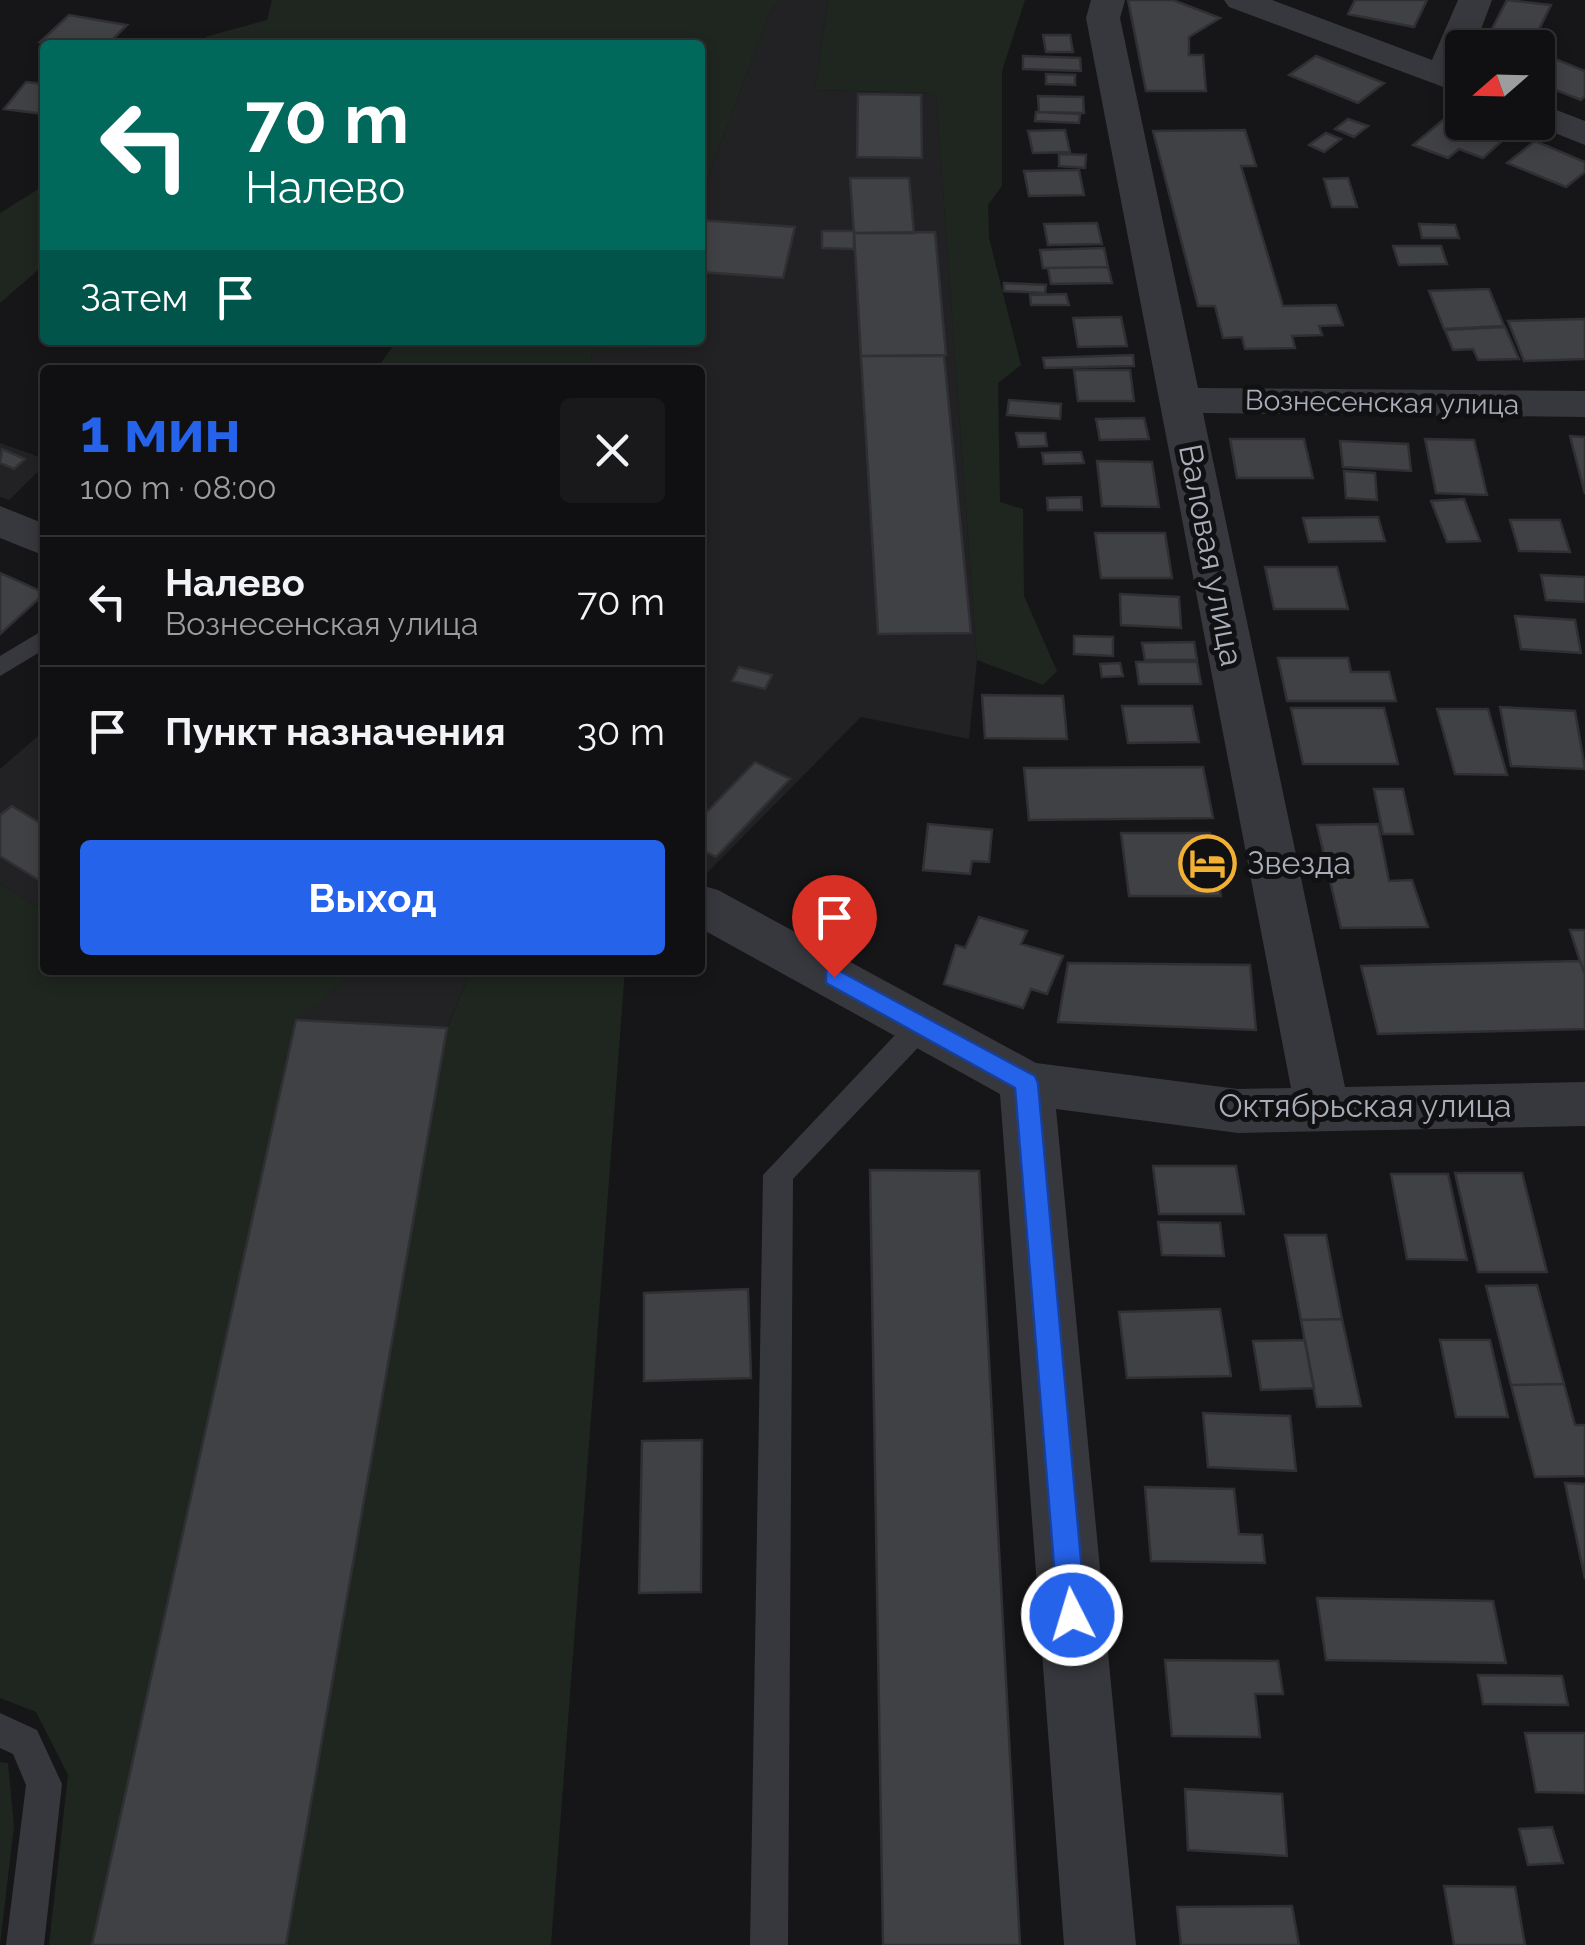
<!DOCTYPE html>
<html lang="ru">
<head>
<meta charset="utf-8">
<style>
	body { margin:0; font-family:Raleway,sans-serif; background:#19191b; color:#f1f3f6; height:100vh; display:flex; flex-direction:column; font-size:38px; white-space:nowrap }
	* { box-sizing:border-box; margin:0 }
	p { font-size:32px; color:#9c9d9f }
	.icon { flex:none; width:55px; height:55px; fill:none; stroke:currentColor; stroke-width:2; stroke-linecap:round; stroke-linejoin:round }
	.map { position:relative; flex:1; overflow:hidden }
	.panel { position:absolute; left:40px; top:365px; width:665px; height:610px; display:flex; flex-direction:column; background:#101012; border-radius:10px; box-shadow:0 5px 15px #0003,0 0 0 2px #303032 }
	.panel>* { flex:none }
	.banner { position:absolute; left:40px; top:40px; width:665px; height:305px; border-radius:10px; box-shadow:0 5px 15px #0003,0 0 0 2px #303032; background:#00695c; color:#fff; overflow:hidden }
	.needle { width:65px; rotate:250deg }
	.tools { position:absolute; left:1445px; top:30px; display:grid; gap:20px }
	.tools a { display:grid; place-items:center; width:110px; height:110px; border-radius:10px; background:#101012; box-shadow:0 5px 15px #0003,0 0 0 2px #303032; font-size:50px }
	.pin { position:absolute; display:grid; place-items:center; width:85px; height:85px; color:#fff; margin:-102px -42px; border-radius:50% 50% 50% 0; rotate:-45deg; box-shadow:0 0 10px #0007 }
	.pin .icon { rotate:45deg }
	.me { position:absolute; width:110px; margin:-55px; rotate:355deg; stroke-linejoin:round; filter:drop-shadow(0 0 8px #0008) }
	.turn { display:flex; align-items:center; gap:35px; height:210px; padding:0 40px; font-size:45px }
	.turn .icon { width:130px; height:130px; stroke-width:2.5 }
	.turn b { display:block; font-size:70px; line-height:85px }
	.then { display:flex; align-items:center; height:95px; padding:0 40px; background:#0003; gap:20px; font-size:38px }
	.round { display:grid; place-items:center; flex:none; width:105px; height:105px; border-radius:10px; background:#19191b }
	.head { display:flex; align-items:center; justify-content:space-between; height:170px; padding:0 40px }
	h1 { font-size:60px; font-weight:700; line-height:75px; color:#2563eb }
	.action { display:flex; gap:20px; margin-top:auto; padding:20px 40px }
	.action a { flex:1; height:115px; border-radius:10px; background:#2563eb; color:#fff; font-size:40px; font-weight:700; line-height:115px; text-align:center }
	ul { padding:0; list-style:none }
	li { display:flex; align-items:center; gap:30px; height:130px; padding:0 40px; border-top:2px solid #303032 }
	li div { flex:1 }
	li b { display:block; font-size:38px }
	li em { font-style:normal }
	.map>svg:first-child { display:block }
</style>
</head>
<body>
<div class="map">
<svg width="1585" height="1945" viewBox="0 0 1585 1945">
	<rect width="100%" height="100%" fill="#161618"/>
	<path fill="#222225" d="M779 0H828L815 90 936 93 977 660 969 739 861 717 705 875 700 872V370H591L592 350H642L646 340H700V198L769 15Z
		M0 443 45 459V465L9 500 0 497Z
		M45 730V911L0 884V769Z
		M338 970H471L447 1028 296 1020 348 977Z"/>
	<path fill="#1e261f" d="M272 0H779L769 15 700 198V45H218L205 37 267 20Z
		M828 0H1025L1002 71V186L988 205 989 238 1021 365 998 383 1000 502 1023 509 1024 596 1057 671 1043 685 977 660 936 93 815 90Z
		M45 185V264L0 303V213Z
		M397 340H646L643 350 592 351 591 370H376Z
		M0 884 45 911V970H338L348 977 296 1021 92 1945H49L68 1775 36 1712 0 1698Z
		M471 970H625L551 1945H286L447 1029Z
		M0 1762 8 1763 14 1826 0 1945Z"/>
	<path fill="#404145" stroke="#303034" stroke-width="2.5" d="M1128 0H1173L1220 18 1189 37V55H1203L1206 91H1146Z
		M1355 0H1427L1414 27 1348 14Z
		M1507 0 1551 5 1530 48H1482Z
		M69 15 127 25 107 45 40 42Z
		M1043 35H1070L1073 52H1046Z
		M1538 52 1585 71V96L1581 100 1538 83Z
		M1023 56 1080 58 1081 71 1023 69Z
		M1316 56 1384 83 1358 103 1289 75Z
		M1046 74 1075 75V85L1046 84Z
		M26 82 45 84V114L4 109Z
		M858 94 921 95 922 158 857 157Z
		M1038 96 1083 97 1084 113 1039 112Z
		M1454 111 1462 114V122H1485L1512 132 1483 158 1459 149 1448 158 1413 145Z
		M1036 112 1080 114 1079 123 1035 121Z
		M1348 119 1368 126 1354 137 1335 129Z
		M1065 130 1070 152 1033 153 1028 131Z
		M1245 130 1256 166H1241L1283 306 1336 305 1343 325 1319 326 1322 335 1292 336 1295 348 1245 349 1242 337 1223 338 1215 306H1198L1153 131Z
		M1326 133 1341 139 1324 152 1309 145Z
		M1535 141 1585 162V172L1566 187 1507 163Z
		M1059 154 1086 155 1085 168 1059 166Z
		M1079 170 1084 195 1029 196 1024 171Z
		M850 178H909L914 233H854Z
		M1348 178 1357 207H1332L1324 179Z
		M700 220 795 227 783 278 700 272Z
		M1097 223 1102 244 1048 245 1044 224Z
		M1419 224 1455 225 1459 238H1422Z
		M822 231H854V249L822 248Z
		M935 232 946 355 861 356 854 233Z
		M1393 246H1441L1447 264 1399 265Z
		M1104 248 1108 267 1043 268 1040 250Z
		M1108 267 1112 283 1051 284 1048 268Z
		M1004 283 1046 285 1045 293 1004 291Z
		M1489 289 1504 326 1444 329 1429 291Z
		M1066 294 1069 305H1031L1030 295Z
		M1121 317 1127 346 1078 347 1073 318Z
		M1585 319V359L1524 361 1508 321Z
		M1505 327 1519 359 1478 360 1473 349 1453 350 1445 330Z
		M1133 355 1134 366 1045 368 1043 358Z
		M861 356H944L971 633 878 634Z
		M1074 370H1130L1134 401H1078Z
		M1009 400 1061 404 1060 419 1007 415Z
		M1144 418 1149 439 1100 440 1096 419Z
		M1016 433H1045L1047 446 1019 447Z
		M1570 436 1585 437V494Z
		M1230 439H1304L1313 478H1237Z
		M1425 439 1474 440 1487 495 1436 493Z
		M1340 441 1408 444 1411 471 1343 467Z
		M2 449 25 459 14 469 0 463Z
		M1081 452 1084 463 1044 464 1042 453Z
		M1097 461 1152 462 1159 507 1102 506Z
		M1344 471 1375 473 1377 500 1346 498Z
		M1081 497 1082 510H1048L1047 498Z
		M1464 499 1480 541 1447 542 1431 501Z
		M1378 517 1385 541 1309 542 1303 518Z
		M1510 520H1560L1570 552 1519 551Z
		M1095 533H1165L1172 578H1101Z
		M1265 567H1337L1348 609H1274Z
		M0 573 45 593 0 634Z
		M1541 575 1585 577V602L1546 600Z
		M1120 594 1179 597 1181 628 1121 625Z
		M1515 616 1575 620 1581 653 1521 649Z
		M1074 636 1113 637V656L1074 654Z
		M1194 642 1197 660H1145L1142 643Z
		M1278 658H1348L1351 672H1389L1396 701H1287Z
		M1136 662H1197L1201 684H1139Z
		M1120 663 1123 676 1102 677 1100 664Z
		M739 667 772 675 765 689 732 681Z
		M982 695 1063 696 1067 739 985 738Z
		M1122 706H1192L1199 742 1128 743Z
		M1500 707 1575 711 1585 769 1511 766Z
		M1291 708H1384L1398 764H1303Z
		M1437 709H1488L1507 775 1455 774Z
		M755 762 790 779 716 857 700 849V819Z
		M1203 767 1213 818 1029 820 1024 768Z
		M1374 789H1403L1413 834H1383Z
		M12 806 45 826V884L0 856V815Z
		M928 824 992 830 989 862 972 861 970 874 923 870Z
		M1378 824 1389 881 1412 880 1428 927 1341 928 1317 825Z
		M1121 833H1210L1221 896H1129Z
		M979 917 1027 931 1021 944 1063 956 1047 994 1031 989 1023 1008 944 984 956 945 965 948Z
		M1570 930H1585V974L1580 961Z
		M1580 961 1585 974V1029L1378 1034 1361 966Z
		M1068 963 1250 965 1256 1030 1058 1022Z
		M296 1020 447 1028 286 1945H92Z
		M1153 1166H1236L1244 1214H1159Z
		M870 1170 979 1171 1020 1945H883Z
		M1455 1173H1522L1547 1272H1478Z
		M1391 1174H1448L1467 1260 1407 1259Z
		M1158 1222 1220 1223 1224 1256 1162 1255Z
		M1285 1235H1326L1342 1319 1301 1320Z
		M1537 1285 1564 1384 1511 1385 1486 1286Z
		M748 1289 751 1378 644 1381V1293Z
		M1220 1309 1231 1376 1127 1378 1119 1312Z
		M1342 1319 1361 1406 1317 1407 1301 1320Z
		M1305 1340 1314 1388 1261 1390 1253 1341Z
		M1440 1340H1490L1508 1417H1456Z
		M1564 1384 1575 1425H1585V1476L1535 1477 1511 1385Z
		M1203 1413 1290 1416 1296 1471 1208 1467Z
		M702 1440 701 1592 639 1593 642 1441Z
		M1565 1483 1585 1484V1579Z
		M1145 1487 1234 1489 1239 1534 1262 1535 1265 1563 1151 1561Z
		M1317 1598 1493 1601 1506 1663 1326 1660Z
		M1165 1660 1278 1661 1283 1694H1255L1260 1737 1172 1736Z
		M1478 1675 1562 1676 1568 1705 1483 1704Z
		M1525 1733H1585V1793L1536 1792Z
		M1185 1789 1282 1794 1287 1856 1188 1850Z
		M1552 1827 1563 1863 1528 1865 1519 1829Z
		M1444 1886 1515 1887 1525 1945H1454Z
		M1292 1906 1299 1945H1181L1177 1907Z"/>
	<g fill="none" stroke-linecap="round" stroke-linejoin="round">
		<path fill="#37383d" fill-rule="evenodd" d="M45 629V649L0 676V656Z
			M922 1014 932 1017 936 1025 932 1033 793 1179 788 1945H750L763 1175 912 1017Z
			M0 1713 37 1730 62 1784 44 1945H6L26 1785 13 1754 0 1748Z"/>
		<path fill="#37383d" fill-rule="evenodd" d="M1091 0H1125L1120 18 1198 388 1585 391V417L1203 413 1345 1087 1585 1082V1126L1238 1133 1056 1109 1136 1945H1064L1000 1094 700 928V885L718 890 1036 1063 1238 1089 1291 1088 1086 18Z
			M1224 0H1272L1432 60 1458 0H1492L1474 48H1462V94L1229 7Z
			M1538 103 1585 121V145L1527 122H1538Z
			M0 506 45 524V556L0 538Z"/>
	</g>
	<path fill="#2563eb" stroke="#184099" stroke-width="2.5" d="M834 968 1035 1076 1038 1083 1086 1615 1082 1624 1072 1628 1062 1624 1058 1615 1015 1088 826 983V971Z"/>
	<defs>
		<symbol id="hotel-ring" viewBox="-11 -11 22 22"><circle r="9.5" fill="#111113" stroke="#f2b134" stroke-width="1.5"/><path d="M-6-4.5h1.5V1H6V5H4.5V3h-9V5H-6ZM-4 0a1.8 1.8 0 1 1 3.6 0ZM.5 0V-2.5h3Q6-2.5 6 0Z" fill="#f2b134"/></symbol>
	</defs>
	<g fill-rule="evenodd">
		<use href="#hotel-ring" x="1176" y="832" width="63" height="63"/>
	</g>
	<g text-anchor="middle" stroke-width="10" stroke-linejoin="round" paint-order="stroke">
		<g font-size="28" fill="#a8adb8" stroke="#111113">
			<text transform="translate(1382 402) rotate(1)" y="10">Вознесенская улица</text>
		</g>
		<g font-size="32" fill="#a8adb8" stroke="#111113">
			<text transform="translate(1211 555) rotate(79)" y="11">Валовая улица</text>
			<text x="1365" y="1117">Октябрьская улица</text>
		</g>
		<g font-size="32" fill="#a8adb8" stroke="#111113" text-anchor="start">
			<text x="1247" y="874">Звезда</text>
		</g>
	</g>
</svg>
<div class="tools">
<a><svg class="needle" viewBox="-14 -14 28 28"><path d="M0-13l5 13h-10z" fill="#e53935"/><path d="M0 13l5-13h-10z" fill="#9c9d9f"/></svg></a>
</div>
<div class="pin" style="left:834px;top:977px;background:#d93025"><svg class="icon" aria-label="arrive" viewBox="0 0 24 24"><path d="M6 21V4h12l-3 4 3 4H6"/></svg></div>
<svg class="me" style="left:1072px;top:1615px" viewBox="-20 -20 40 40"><circle r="17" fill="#2563eb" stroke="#fff" stroke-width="3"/><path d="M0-11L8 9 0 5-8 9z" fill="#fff"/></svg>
<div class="banner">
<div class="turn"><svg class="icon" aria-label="left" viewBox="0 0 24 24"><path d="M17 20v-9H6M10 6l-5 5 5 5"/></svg><div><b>70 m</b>Налево</div></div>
<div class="then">Затем<svg class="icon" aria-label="arrive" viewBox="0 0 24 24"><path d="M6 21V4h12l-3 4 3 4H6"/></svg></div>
</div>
<section class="panel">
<div class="head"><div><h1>1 мин</h1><p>100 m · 08:00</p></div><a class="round"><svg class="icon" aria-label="close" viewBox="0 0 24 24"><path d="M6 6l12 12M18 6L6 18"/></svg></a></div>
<ul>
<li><svg class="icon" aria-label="left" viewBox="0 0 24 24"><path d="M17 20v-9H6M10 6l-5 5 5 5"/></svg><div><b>Налево</b><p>Вознесенская улица</p></div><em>70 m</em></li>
<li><svg class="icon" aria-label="arrive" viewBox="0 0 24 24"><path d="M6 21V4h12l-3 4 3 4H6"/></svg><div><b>Пункт назначения</b></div><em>30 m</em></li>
</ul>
<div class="action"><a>Выход</a></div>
</section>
</div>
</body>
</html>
